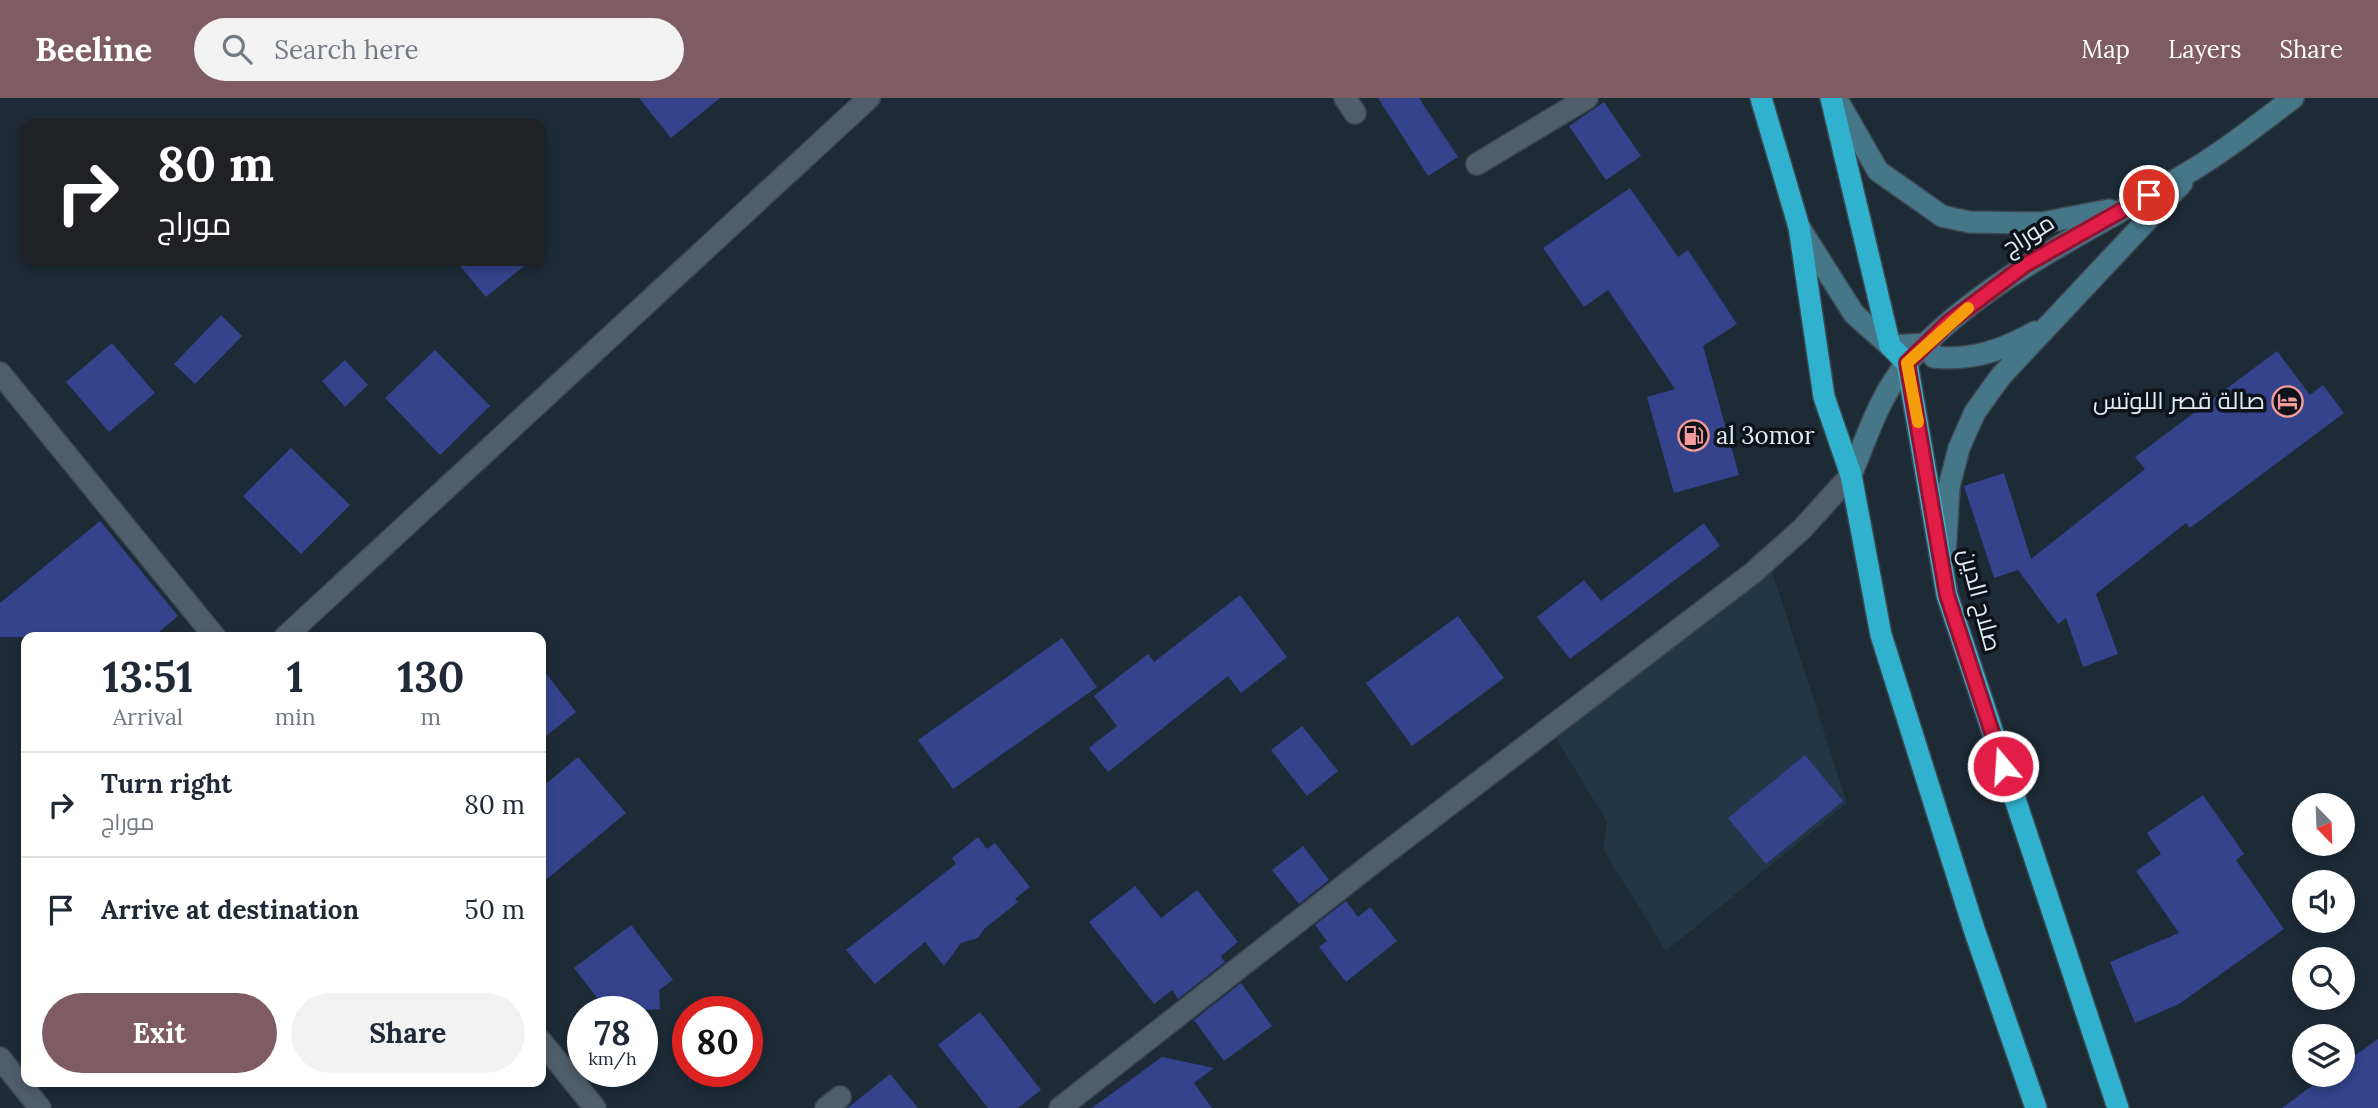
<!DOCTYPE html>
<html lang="en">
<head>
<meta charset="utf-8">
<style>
	body { margin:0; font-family:Lora,Cairo,serif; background:#f2f2f3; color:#1f2937; height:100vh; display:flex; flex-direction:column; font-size:26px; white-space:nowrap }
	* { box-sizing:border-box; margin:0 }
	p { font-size:23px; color:#747a83 }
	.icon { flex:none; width:38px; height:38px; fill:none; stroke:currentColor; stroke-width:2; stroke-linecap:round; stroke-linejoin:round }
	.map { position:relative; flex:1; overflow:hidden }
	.drawer { position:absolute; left:21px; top:534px; width:525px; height:455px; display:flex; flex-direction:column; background:#fff; border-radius:14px; box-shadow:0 4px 10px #0003 }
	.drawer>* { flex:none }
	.guide { position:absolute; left:21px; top:21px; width:525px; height:147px; border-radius:14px; box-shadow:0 4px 10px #0003; background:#202124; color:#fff; overflow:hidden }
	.needle { width:46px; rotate:157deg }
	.tools { position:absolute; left:2292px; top:695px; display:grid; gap:14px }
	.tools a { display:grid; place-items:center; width:63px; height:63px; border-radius:50%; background:#fff; box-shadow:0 4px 10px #0003; font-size:35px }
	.speed { position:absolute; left:567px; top:898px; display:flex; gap:14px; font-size:35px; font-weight:700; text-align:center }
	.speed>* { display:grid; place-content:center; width:91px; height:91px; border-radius:50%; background:#fff; box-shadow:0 4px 10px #0003; line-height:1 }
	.speed small { font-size:18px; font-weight:400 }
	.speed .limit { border:10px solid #d22; background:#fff; color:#111 }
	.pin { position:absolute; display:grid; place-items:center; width:60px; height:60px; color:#fff; margin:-30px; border:4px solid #fff; border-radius:50%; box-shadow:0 2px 7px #0007 }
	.me { position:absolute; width:77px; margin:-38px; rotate:342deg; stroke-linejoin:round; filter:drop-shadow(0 0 5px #0008) }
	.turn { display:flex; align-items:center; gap:24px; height:147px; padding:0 21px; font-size:32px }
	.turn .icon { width:91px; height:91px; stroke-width:2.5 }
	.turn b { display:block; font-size:49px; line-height:60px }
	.eta { display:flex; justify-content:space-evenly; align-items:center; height:119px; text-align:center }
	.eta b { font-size:42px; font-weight:700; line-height:49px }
	.button { display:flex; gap:14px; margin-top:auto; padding:14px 21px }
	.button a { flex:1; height:80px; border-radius:42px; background:#7f5c64; color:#fff; font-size:28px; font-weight:700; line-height:80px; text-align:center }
	.button a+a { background:#f2f2f3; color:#1f2937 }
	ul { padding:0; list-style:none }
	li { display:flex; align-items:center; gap:21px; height:105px; padding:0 21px; border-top:2px solid #e0e1e3 }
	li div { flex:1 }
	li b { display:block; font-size:26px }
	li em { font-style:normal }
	header { display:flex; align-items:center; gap:42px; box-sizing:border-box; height:98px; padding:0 35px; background:#7f5c64; color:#fff }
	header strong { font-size:33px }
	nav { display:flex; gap:38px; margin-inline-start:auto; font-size:24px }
	.search { width:490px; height:63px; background:#f2f2f3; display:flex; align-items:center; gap:18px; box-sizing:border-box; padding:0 24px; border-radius:38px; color:#747a83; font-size:26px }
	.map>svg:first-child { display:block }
</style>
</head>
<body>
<header>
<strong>Beeline</strong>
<div class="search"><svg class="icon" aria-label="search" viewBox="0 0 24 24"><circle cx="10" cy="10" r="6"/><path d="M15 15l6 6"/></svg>Search here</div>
<nav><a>Map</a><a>Layers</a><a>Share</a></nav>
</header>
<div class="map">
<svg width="2378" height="1010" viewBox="0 0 2378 1010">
	<rect width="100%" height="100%" fill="#1d2b37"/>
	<path fill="#223646" d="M1772 473 1847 705 1666 853 1603 751 1607 724 1556 640Z"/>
	<path fill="#34438b" d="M639 0H720L671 40Z
		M1378 0H1419L1458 59 1428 78Z
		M1604 4 1641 58 1606 82 1569 28Z
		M1630 90 1678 159 1688 152 1737 226 1703 248 1739 377 1674 395 1647 299 1675 291 1608 192 1584 209 1543 150Z
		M456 163H530L486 199Z
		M221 217 242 238 195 286 174 266Z
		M112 245 155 295 109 334 66 284Z
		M435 252 490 308 440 357 385 300Z
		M2277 253 2310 297 2323 287 2344 315 2190 430 2186 425 2096 496 2118 556 2083 569 2066 520 2058 526 2018 472 1994 480 1964 388 2004 375 2031 461 2145 371 2135 359Z
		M345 262 368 287 345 309 322 283Z
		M291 350 350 407 301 456 243 398Z
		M100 423 178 518 153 539H0V505Z
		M1704 425 1720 448 1570 561 1537 519 1584 482 1601 503Z
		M1240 497 1287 559 1241 595 1228 578 1108 674 1089 650 1117 628 1094 598 1148 556 1154 564Z
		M1458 518 1504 580 1412 648 1366 585Z
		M1062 540 1097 589 953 691 918 642Z
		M541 569 576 614 541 642Z
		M1302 628 1338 673 1307 698 1271 652Z
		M1805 657 1843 703 1766 766 1728 720Z
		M578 659 626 715 541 786V690Z
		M2203 697 2244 756 2236 762 2284 831 2179 906 2135 925 2110 864 2179 835 2136 773 2161 756 2147 735Z
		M978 739 987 751 995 745 1030 789 1015 801 1018 804 984 831 978 840 961 845 944 868 925 844 875 886 846 852 956 766 952 760Z
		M1303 748 1329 782 1299 806 1272 772Z
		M1135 788 1161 820 1197 792 1238 844 1221 858 1225 864 1178 901 1172 892 1154 906 1089 824Z
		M1346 803 1358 819 1370 809 1397 843 1346 884 1319 849 1327 843 1315 827Z
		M631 827 673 882 659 892 660 911 608 914 574 870Z
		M1241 885 1272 928 1224 963 1194 922Z
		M980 914 1041 992 1018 1010H988L938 947Z
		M2378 941V1010H2282L2328 976H2343V966Z
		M1162 959 1214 970 1194 985 1212 1010H1092Z
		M890 976 918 1010H847L849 1009Z"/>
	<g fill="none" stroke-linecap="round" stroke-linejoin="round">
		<defs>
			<path id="lane" d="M1345 0 1355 15
				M1477 66 1587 0
				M0 275 215 539
				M285 539 869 0
				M541 943 595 1010
				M826 1010 840 999
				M1060 1010 1378 761 1754 474 1802 431 1851 377"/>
			<path id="street" d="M0 960 40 1010"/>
			<path id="secondary" d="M1836 0 1878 73 1942 118 1969 124 2042 125 2109 112
				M1799 129 1854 216 1890 248 1927 246 1934 259C1972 263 2003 252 2035 234
				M1851 377C1867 339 1880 296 1908 264 1986 177 2096 131 2194 71 2228 51 2261 24 2293 0
				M1945 457 1949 389 1959 350 1975 314 2001 278 2182 85"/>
			<path id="highway" d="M1761 0 1799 129 1824 299 1851 377 1881 537 1974 831 2036 1010
				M1831 0 1890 248 1907 265 1947 497 2118 1010"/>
		</defs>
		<use href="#lane" stroke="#3c4751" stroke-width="24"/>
		<use href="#street" stroke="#3c4751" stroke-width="24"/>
		<use href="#secondary" stroke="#3c4751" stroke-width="24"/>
		<use href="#highway" stroke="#3c4751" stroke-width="24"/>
		<use href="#lane" stroke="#4f5e6b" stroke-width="21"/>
		<use href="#street" stroke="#4f5e6b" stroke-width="21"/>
		<use href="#secondary" stroke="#467789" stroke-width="21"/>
		<use href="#highway" stroke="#30b2cf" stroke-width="21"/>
	</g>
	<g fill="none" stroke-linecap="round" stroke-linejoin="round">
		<defs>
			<path id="route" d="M2003 668 1947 497 1907 265 1949 224 2025 167 2149 97"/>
		</defs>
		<use href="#route" stroke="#92132f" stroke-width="18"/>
		<use href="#route" stroke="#e11d48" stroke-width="12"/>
		<path stroke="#f59e0b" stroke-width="12" d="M1918 324 1907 265 1968 210"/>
	</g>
	<defs>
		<symbol id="hotel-ring" viewBox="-11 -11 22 22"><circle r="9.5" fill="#0d1318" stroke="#f59b9b" stroke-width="1.5"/><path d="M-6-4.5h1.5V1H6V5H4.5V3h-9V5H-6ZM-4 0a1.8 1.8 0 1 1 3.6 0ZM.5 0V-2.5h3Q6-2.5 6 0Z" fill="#f59b9b"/></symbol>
		<symbol id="fuel-ring" viewBox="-11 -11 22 22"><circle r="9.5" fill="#0d1318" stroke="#f59b9b" stroke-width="1.5"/><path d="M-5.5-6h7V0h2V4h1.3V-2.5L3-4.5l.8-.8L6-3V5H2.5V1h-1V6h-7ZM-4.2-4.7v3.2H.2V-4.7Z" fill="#f59b9b"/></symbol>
	</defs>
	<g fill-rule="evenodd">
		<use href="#hotel-ring" x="2270" y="286" width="35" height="35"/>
		<use href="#fuel-ring" x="1676" y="320" width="35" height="35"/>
	</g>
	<g text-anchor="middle" stroke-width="7" stroke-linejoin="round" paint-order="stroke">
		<g font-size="24" fill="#e2eaf2" stroke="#0d1318">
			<text transform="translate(2028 137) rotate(-32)" y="8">موراج</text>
			<text transform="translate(1980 502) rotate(75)" y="8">صلاح الدين</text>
		</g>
		<g font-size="24" fill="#e2eaf2" stroke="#0d1318" text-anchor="end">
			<text x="2265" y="311">صالة قصر اللوتس</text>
			<text x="1716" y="346" text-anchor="start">al 3omor</text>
		</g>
	</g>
</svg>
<div class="tools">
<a><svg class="needle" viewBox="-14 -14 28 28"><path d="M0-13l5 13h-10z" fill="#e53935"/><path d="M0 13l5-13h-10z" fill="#747a83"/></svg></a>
<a><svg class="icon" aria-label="sound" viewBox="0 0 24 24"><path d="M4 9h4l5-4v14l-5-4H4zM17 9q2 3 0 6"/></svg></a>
<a><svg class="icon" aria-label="search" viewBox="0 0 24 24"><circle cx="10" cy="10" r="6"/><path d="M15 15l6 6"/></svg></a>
<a><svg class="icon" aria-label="layers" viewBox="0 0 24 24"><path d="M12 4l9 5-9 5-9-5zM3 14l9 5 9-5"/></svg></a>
</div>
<div class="speed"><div>78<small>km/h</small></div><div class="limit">80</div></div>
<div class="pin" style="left:2149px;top:97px;background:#d93025"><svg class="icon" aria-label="arrive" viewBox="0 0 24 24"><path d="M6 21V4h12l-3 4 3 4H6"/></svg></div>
<svg class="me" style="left:2003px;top:668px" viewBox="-20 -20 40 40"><circle r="17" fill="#e11d48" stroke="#fff" stroke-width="3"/><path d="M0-11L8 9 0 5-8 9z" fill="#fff"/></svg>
<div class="guide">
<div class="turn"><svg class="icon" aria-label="right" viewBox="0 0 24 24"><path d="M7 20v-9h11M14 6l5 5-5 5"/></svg><div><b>80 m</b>موراج</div></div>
</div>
<section class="drawer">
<div class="eta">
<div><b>13:51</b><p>Arrival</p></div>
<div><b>1</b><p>min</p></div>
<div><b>130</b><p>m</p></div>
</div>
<ul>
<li><svg class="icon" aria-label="right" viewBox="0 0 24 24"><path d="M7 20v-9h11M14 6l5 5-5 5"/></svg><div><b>Turn right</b><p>موراج</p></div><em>80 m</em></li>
<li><svg class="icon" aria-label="arrive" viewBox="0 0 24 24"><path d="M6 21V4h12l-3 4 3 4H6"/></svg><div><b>Arrive at destination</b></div><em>50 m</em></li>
</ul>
<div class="button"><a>Exit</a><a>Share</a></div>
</section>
</div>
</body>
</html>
